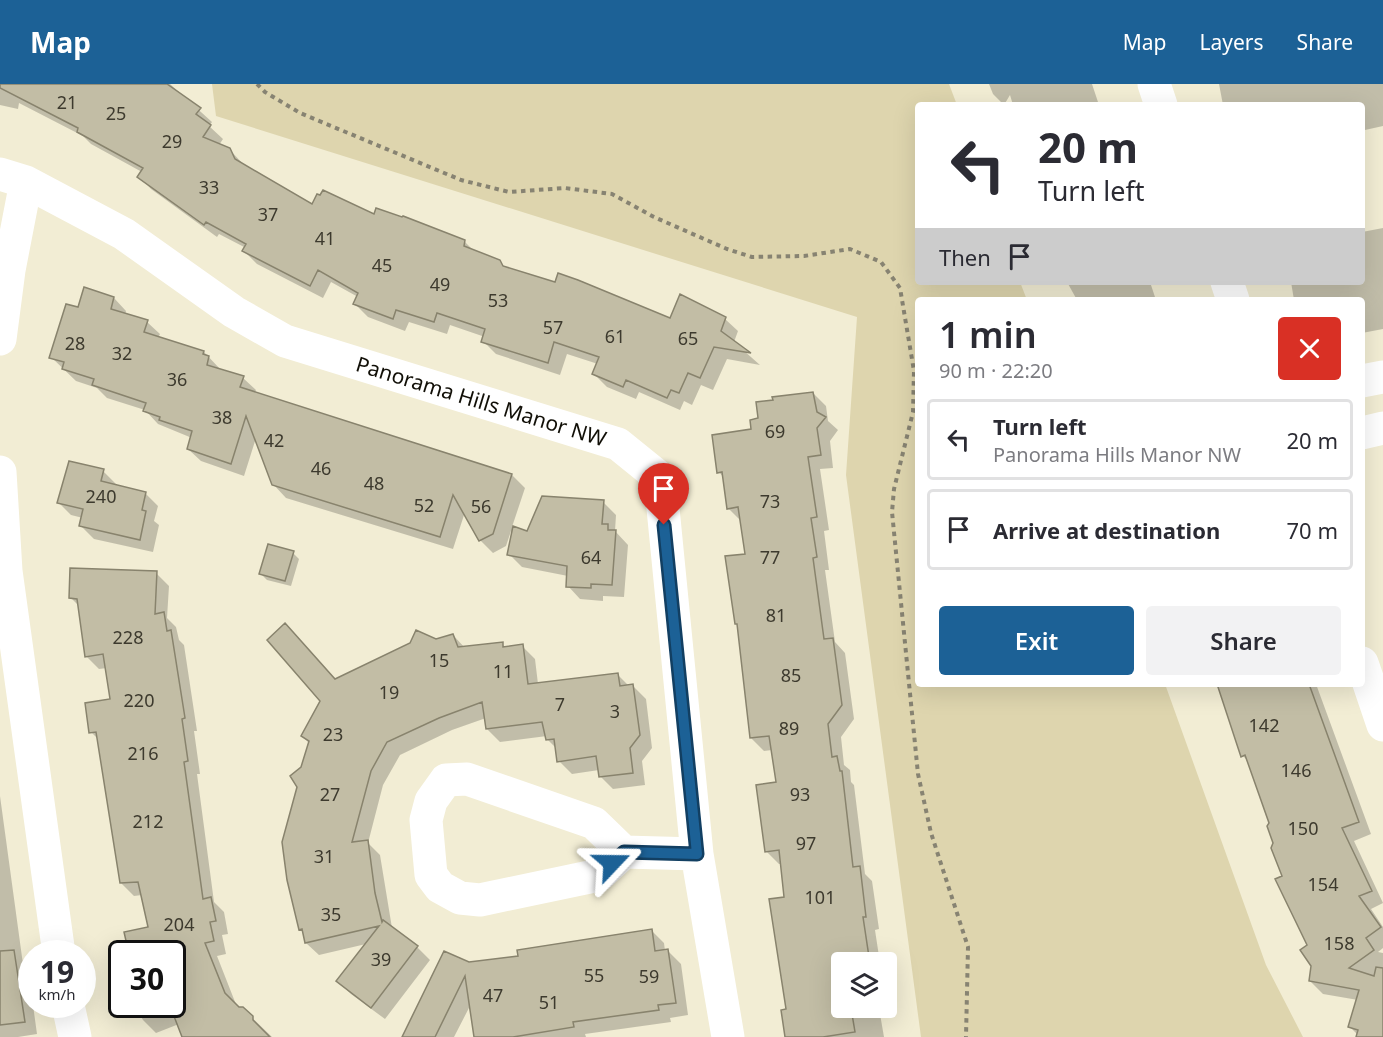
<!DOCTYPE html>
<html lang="en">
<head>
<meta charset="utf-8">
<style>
	body { margin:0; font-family:"Noto Sans",sans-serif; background:#f2f2f3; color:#2b2b33; height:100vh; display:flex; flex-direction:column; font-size:22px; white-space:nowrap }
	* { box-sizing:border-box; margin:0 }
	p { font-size:20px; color:#7c7c81 }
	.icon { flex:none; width:33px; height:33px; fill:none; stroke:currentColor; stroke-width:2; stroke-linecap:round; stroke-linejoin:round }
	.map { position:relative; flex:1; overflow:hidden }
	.panel { position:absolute; left:915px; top:213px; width:450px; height:390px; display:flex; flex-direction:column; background:#fff; border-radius:6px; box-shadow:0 6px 24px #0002 }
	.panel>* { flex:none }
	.hud { position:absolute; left:915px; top:18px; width:450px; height:183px; border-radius:6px; box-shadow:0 6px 24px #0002; background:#fff; color:#2b2b33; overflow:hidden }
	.tools { position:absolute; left:831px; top:868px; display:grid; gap:12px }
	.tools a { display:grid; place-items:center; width:66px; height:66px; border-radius:6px; background:#fff; box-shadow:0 6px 24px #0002; font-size:30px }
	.speed { position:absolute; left:18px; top:856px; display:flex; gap:12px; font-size:30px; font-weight:700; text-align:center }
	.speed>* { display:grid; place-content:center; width:78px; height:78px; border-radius:50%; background:#fff; box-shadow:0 6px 24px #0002; line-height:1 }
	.speed small { font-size:15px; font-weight:400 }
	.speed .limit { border:3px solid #111; border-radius:9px; background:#fff; color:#111 }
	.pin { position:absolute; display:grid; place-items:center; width:51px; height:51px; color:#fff; margin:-62px -26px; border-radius:50% 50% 50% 0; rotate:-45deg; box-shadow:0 0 6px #0007 }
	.pin .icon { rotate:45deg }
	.me { position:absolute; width:66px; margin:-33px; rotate:67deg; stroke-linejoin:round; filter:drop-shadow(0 0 4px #0008) }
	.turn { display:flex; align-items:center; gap:21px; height:126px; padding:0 24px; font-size:27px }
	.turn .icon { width:78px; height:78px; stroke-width:2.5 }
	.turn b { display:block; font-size:42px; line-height:51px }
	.then { display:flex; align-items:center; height:57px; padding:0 24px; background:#0003; gap:12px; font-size:22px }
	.round { display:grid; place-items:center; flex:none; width:63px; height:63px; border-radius:6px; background:#f2f2f3 }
	.summary { display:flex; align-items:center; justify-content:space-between; height:102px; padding:0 24px }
	h1 { font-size:36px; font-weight:600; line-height:45px }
	.button { display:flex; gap:12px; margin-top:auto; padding:12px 24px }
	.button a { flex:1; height:69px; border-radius:6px; background:#1c6196; color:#fff; font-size:24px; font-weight:600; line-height:69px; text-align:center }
	.button a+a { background:#f2f2f3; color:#2b2b33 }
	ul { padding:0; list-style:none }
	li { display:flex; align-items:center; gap:18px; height:81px; margin:0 12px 9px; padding:0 12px; border:3px solid #e1e1e2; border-radius:6px }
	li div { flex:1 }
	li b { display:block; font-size:22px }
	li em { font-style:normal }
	header { display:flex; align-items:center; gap:36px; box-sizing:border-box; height:84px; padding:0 30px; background:#1c6196; color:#fff }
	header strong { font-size:28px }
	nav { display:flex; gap:33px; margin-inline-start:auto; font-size:21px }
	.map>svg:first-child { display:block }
</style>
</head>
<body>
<header>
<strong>Map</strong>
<nav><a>Map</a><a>Layers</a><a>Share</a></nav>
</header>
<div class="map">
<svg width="1383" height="953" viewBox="0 0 1383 953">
	<rect width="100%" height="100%" fill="#f2edd4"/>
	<path fill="#ded5ae" d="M212 0H949L957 21H918V198H1020L1027 216H918V600H1165L1266 881 1303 953H921L846 391 857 233 216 32Z"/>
	<path fill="#0003" d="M0 0H170L212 38 209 42 223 55 219 61 229 65 244 81 313 122 374 133 465 158 475 168 499 177 507 185 671 236 681 213 725 235 738 247 734 258 760 281 727 275 713 306 701 301 692 321 684 317 680 326 639 308 636 315 607 303 594 290 598 280 567 270 560 291 496 270 483 257 485 253 450 241 447 250 409 238 405 247 368 233 355 220 358 213 331 198 323 214 257 180 244 167 246 164 219 150 217 153 151 105 139 92 142 88 91 60 83 52 19 19 18 25 0 21Z
		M989 0H1092L1099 21H1013L1010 11 1004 21 993 10Z
		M1219 0H1383V42L1365 46 1362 42V21H1223Z
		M1383 144V245L1362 249V216H1294L1291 198H1362V148Z
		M1067 198H1150L1156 216H1077Z
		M114 214 126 227 125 231 147 238 160 250 158 254 204 268 221 286 243 294 256 306 255 309 512 391 525 404 512 443 528 449 603 418 616 431 615 447 628 461 624 513 603 512V517L580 515 568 502V492L522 483 509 470 513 448 511 447 506 462 493 469 480 456 465 428 453 465 286 414 273 400 256 354 244 392 201 377 188 365 192 354 158 340 145 326 107 314 97 304 76 297 51 273 79 225Z
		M813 309 826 322 828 337 838 346 830 357 833 384 820 385 829 446 824 447 829 486H825L835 558 845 569 854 635 841 653 844 681 850 686 851 698 854 701 865 790 872 797 879 845 875 846 880 879H842V924H879L884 953H787L786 814 782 780H779L766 767 777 699 772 666 764 667 751 654 747 471 742 438 728 424 724 394 719 388 753 347Z
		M103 387 116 400 115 402 145 409 158 422 154 437 159 441 153 468 94 455 81 442 83 434 71 431 58 418Z
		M293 469 299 475 291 502 267 496 261 490Z
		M156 489 169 502 167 534 176 543 179 556 184 561 197 647H194L200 690H197L214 818 224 828 228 850 222 851 226 870 217 872 237 923 243 925 272 953H191L179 940 156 949 143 936 134 921H172V870H130L149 844 142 811 134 812 121 799 99 656 91 648 112 616 107 584 99 585 86 572 79 522 71 514Z
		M453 551 465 564 502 560 506 564 522 562 535 575 538 600 617 590 629 602H633L646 615 652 664 642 677 645 701 613 705 600 692 599 686 572 690 559 677 557 665 547 655V652L500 658 487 645 486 634 452 646 400 671 383 701 368 759 380 771 392 844 417 863 430 876 385 935 351 910 338 897 366 860 319 871 306 859 304 848 301 845 303 684 310 660 302 652 336 596Z
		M1217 600H1316L1371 750 1354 757 1383 819 1371 825 1383 843V864L1378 868 1383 869V953H1360L1349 942 1358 916 1323 910 1310 897 1313 882 1308 861 1284 792 1270 739 1249 678 1243 672Z
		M0 712 22 873 29 916 33 921 37 950 18 953H0Z
		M651 846 664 859 665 867H668L681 880 688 931 670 934 671 938 585 950 586 953H475L471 920 454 953H420L469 880 520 873Z"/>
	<path fill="#c2bda5" stroke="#88836d" stroke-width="1.5" d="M0 0H167L201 24 196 30 211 41 203 53 230 64 235 75 312 120 317 110 320 111 323 106 374 130 376 124 402 133 403 132 465 156 464 162 500 176 503 182 555 198 558 189 578 196 670 234 680 210 726 233 721 247 751 269 714 263 700 294 688 289 679 309 671 306 667 314 626 296 623 303 592 290 599 273 554 258 548 279 481 258 485 245 437 229 434 238 396 226 393 235 353 220 358 209 318 186 310 202 242 167 246 160 206 138 204 141 137 93 143 84 77 48 78 44 0 4Z
		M84 203 114 213 111 225 148 236 144 248 204 267 203 270 209 272 207 281 244 292 240 303 512 390 493 450 479 457 453 411 440 453 272 401 246 332 231 380 187 365 192 347 159 336 160 333 143 327 146 319 92 301 94 295 62 285 64 278 49 274 66 220 78 223Z
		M813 308 817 328 826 333 817 344 821 371 808 373 817 433 811 434 817 473 813 474 824 555 833 554 842 621 828 640 832 673 837 672 840 687H842L853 783 860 782 866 833H863L869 873 864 874 865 879H842V924H851L855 948 823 953H785L781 926 786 925 769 815 784 813 779 766 765 768 756 701 776 698 769 652 750 654 737 540H735L725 472 745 470 738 423 727 425 722 388 717 389 712 351 751 345 750 336 758 334 756 318 773 316 772 313Z
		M69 377 104 385 101 397 146 408 142 426 146 427 140 456 79 442 83 425 57 419Z
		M542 412 604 416 602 440H608V446H616L612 501 591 500V504L566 503 567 482 507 471 513 442 527 447Z
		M268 460 294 467 285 497 259 490Z
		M70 484 157 487 155 530 164 528 167 547 171 546 185 634 182 635 188 677 184 678 203 815 211 813 216 837 210 838 214 857 205 859 225 909 239 923H243L253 932V936L270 953H182L172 927V870H129L124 848 148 843 138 798 120 799 96 648 89 649 85 619 110 615 103 570 85 573 77 515 69 514Z
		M285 539 335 595 410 559 416 546 436 555 453 550 458 563 503 558V563L523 560 528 600 618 589 620 602 633 600 640 651 630 664 633 689 599 693 596 672 557 678 554 655 546 656 542 638 486 645 482 618 439 634 387 658 371 687 352 758 368 756 375 809 382 838 383 836 418 862 371 924 336 897 379 842 305 859 302 845 299 846 287 796 282 758 297 703 290 692 301 683 309 657 301 652 320 617 267 556Z
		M1217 600H1309L1359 738 1342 744 1372 807 1359 812 1381 843 1366 854 1374 866 1349 884 1374 892 1376 883 1383 884V953H1356L1358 946 1348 943 1359 906 1309 897 1311 882 1300 866 1307 861 1275 795 1282 792 1271 764 1273 759 1267 742 1269 739 1245 671 1241 673Z
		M652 845 655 867 668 865 676 919 658 921 659 926 573 938 574 943 513 953H474L465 892 435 953H402L444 867 469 878 518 872 517 866Z
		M14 866 25 938 0 941V867Z"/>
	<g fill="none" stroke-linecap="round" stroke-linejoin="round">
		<path stroke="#878372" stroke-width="4" stroke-dasharray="4.5 4.5" stroke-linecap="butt" d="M257 0 265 8 300 29 461 96 509 108 565 104 612 110 654 133 727 165 752 173 804 172 850 165 881 178 900 204 914 287 913 328 894 405 892 428 918 690 931 749 968 863 966 953"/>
		<path stroke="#fff" stroke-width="33" d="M1154 0 1161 21
			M0 90 26 98 124 150 234 228 285 257 618 360 660 394 697 770 728 953
			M1227 198 1233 216
			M0 255 9 186 26 98
			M1362 297 1383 293
			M1362 349 1383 344
			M0 388 6 487 59 870
			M1362 579 1383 641
			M467 695 594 739 624 768 599 791 480 816 460 814 440 803 431 791 426 736 431 717 446 696Z
			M624 768 697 770
			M68 921 75 953"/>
	</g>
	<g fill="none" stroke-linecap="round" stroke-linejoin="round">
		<defs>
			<path id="route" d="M612 779 624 768 697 770 664 441"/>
		</defs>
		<use href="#route" stroke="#123f62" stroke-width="15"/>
		<use href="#route" stroke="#1c6196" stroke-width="10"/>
	</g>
	<g text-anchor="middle" stroke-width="5" stroke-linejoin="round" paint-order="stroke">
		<g font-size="18" fill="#3d3a2e">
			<text x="67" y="25">21</text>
			<text x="116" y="36">25</text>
			<text x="172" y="64">29</text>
			<text x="209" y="110">33</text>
			<text x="268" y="137">37</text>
			<text x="325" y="161">41</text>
			<text x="382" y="188">45</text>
			<text x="440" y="207">49</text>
			<text x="498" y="223">53</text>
			<text x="553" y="250">57</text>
			<text x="615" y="259">61</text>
			<text x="688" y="261">65</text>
			<text x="75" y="266">28</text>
			<text x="122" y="276">32</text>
			<text x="177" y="302">36</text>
			<text x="222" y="340">38</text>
			<text x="775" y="354">69</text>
			<text x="274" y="363">42</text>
			<text x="321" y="391">46</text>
			<text x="374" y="406">48</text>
			<text x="101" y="419">240</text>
			<text x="770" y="424">73</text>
			<text x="424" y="428">52</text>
			<text x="481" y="429">56</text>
			<text x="591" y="480">64</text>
			<text x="770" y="480">77</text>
			<text x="776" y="538">81</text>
			<text x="128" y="560">228</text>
			<text x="439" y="583">15</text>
			<text x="503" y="594">11</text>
			<text x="791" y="598">85</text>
			<text x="389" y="615">19</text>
			<text x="139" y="623">220</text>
			<text x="560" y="627">7</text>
			<text x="615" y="634">3</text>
			<text x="1264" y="648">142</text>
			<text x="789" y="651">89</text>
			<text x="333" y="657">23</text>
			<text x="143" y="676">216</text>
			<text x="1296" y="693">146</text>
			<text x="330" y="717">27</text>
			<text x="800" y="717">93</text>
			<text x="148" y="744">212</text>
			<text x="1303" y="751">150</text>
			<text x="806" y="766">97</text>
			<text x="324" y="779">31</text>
			<text x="1323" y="807">154</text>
			<text x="820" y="820">101</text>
			<text x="331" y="837">35</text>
			<text x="179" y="847">204</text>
			<text x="1339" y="866">158</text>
			<text x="381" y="882">39</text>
			<text x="594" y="898">55</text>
			<text x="649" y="899">59</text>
			<text x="493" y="918">47</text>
			<text x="549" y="925">51</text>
		</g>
		<g font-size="21" fill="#110f07" stroke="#fff">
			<text transform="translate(481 318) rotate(17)" y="7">Panorama Hills Manor NW</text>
		</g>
	</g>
</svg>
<div class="tools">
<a><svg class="icon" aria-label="layers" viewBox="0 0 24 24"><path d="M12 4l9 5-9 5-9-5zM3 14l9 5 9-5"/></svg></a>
</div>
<div class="speed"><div>19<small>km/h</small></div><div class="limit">30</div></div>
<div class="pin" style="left:664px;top:441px;background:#d93025"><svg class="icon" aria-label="arrive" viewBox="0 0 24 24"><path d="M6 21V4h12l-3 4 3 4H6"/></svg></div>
<svg class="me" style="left:612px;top:779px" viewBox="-20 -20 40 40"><path d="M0-17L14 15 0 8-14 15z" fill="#1c6196" stroke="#fff" stroke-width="4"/></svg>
<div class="hud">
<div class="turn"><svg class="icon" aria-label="left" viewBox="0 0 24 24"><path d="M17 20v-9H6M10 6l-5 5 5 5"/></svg><div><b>20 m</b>Turn left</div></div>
<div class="then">Then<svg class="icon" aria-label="arrive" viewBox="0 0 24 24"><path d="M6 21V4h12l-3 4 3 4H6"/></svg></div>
</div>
<section class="panel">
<div class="summary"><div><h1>1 min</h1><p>90 m · 22:20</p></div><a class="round" style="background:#d93025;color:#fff"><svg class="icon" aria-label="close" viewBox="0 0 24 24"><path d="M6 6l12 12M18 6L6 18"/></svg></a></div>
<ul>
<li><svg class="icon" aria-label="left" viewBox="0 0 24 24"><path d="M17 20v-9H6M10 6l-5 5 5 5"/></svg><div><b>Turn left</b><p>Panorama Hills Manor NW</p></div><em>20 m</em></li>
<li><svg class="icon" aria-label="arrive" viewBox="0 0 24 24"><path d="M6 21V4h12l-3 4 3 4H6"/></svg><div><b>Arrive at destination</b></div><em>70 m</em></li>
</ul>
<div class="button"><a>Exit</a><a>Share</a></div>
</section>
</div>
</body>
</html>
